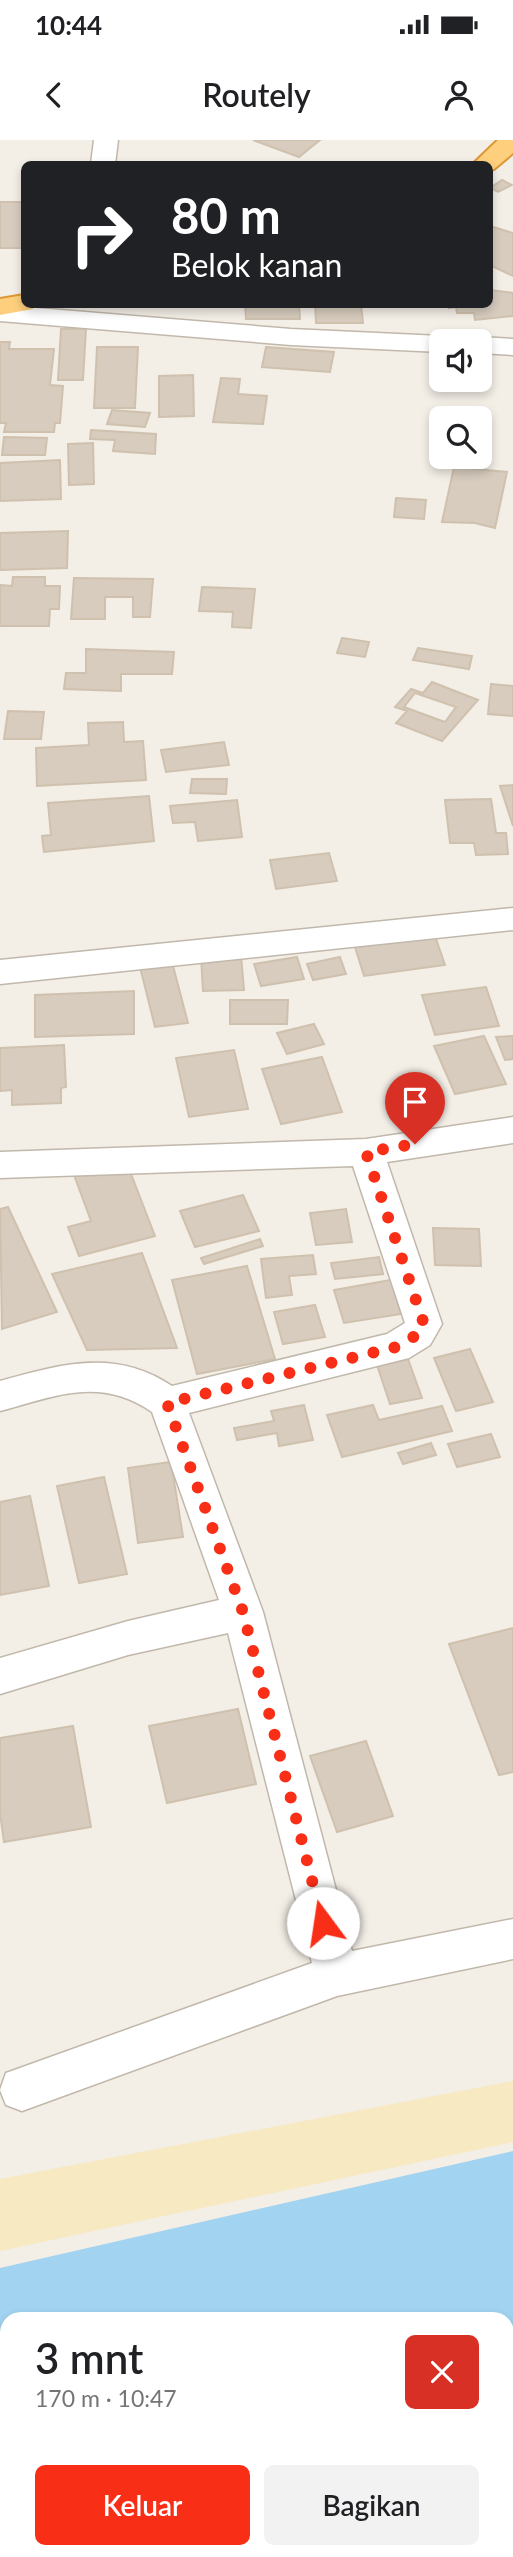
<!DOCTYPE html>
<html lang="id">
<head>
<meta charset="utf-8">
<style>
	body { margin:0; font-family:Lato,sans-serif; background:#f2f2f2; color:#202124; height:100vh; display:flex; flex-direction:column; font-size:26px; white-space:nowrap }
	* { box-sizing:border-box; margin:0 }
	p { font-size:23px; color:#757577 }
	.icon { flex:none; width:38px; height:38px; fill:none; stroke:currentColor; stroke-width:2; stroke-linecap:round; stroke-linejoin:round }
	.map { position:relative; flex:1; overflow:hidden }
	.details { position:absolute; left:0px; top:2172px; width:514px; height:247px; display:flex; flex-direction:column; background:#fff; border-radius:21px 21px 0 0; box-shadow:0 4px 10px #0003 }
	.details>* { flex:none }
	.top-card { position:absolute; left:21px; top:21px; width:472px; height:147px; border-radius:10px; box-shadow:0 4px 10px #0003; background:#202124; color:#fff; overflow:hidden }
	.fabs { position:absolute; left:429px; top:189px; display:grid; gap:14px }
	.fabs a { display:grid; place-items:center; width:63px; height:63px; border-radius:10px; background:#fff; box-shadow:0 4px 10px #0003; font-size:35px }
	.pin { position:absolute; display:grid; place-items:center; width:60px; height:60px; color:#fff; margin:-72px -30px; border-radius:50% 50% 50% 0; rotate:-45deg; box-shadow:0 0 7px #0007 }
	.pin .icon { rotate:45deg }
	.me { position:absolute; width:77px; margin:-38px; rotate:346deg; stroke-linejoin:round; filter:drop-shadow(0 0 5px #0008) }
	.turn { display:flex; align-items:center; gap:24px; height:147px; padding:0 35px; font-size:32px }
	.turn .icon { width:91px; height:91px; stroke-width:2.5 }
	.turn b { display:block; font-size:49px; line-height:60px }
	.round { display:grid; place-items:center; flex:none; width:74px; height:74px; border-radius:10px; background:#f2f2f2 }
	.summary { display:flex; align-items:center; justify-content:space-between; height:119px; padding:0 35px }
	h1 { font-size:42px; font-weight:600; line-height:52px }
	.action { display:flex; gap:14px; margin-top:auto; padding:14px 35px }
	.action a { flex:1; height:80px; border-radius:10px; background:#f92e16; color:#fff; font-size:28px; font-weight:600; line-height:80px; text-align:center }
	.action a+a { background:#f2f2f2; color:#202124 }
	.status { display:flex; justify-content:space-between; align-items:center; height:49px; padding:0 35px; background:#fff; direction:ltr }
	.status svg { height:19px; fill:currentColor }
	header { display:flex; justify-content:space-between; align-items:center; height:91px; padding:0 35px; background:#fff; font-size:32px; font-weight:600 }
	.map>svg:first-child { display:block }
</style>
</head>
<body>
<div class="status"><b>10:44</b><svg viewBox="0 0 49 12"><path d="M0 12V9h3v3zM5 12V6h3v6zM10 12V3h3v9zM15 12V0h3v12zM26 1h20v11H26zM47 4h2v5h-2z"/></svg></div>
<header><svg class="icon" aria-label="back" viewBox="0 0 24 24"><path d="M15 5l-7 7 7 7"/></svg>Routely<svg class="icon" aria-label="person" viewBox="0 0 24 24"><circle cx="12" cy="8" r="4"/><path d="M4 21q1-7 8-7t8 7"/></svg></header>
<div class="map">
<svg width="513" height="2417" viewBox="0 0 513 2417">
	<rect width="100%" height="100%" fill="#f3eee6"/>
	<path fill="#f7e9c1" d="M513 1941V2002L0 2111V2039Z"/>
	<path fill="#a2d3f0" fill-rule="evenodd" d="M513 2011V2417H0V2128ZM7 2179H508V2412H7Z"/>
	<path fill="#d7ccbe" stroke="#cfc1ae" stroke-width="2" fill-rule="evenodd" d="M253 0H320L299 17Z
		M502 40 512 45 498 52 490 48Z
		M0 62H24V108H0Z
		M490 86 513 93V136L490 125Z
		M490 150 513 153V176L475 180 474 173H457L456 167 449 168V164H490Z
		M245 164H299L300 179H246Z
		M315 164H361L363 183H316Z
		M61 189H86L83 240H58Z
		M0 202H10L9 209H54L50 245 63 246 60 283H55L54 292H4L6 283H0Z
		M97 207H138L135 268H94Z
		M266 207 334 212 330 232 262 227Z
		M193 235 194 276 159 277V236Z
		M221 238 240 239 238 254 267 256 263 284 213 282Z
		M112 270 150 273 145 287 107 284Z
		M91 290 156 294 155 314 113 311 115 300 90 299Z
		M4 297 47 298 45 315H2Z
		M93 303 94 344 69 345 68 304Z
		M60 320 61 359 0 361V323Z
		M454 327 507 332 495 388 475 383 442 382Z
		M396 358 426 360 424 379 394 377Z
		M68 391 67 428 0 430V393Z
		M13 437H45V446H60L59 469H50L49 486H0V445L12 446Z
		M74 438 153 439 150 477H133V457H105V479H71Z
		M202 447 255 449 251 488 232 487 233 472 199 471Z
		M342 498 369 502 365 517 337 513Z
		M418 508 472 516 469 529 413 520Z
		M86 509 174 512 172 534H121V551L64 549 66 533H86Z
		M432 542 478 560 442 601 396 583 407 571 395 567 411 549 423 553ZM415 553 456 567 445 582 404 567Z
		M491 544 513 546V576L488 574Z
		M8 571 44 572 41 599H4Z
		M123 582 124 602 143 601 146 640 37 646 36 608 89 605 88 583Z
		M224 602 229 625 166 632 161 610Z
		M192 639H227L226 654 190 653Z
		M513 645V686L500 646Z
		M149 656 154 701 44 712 42 696 51 695 48 663Z
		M491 659 496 693H506L508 714 476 715 474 703H450L445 660Z
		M237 660 242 697 198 701 195 682 173 683 170 666Z
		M329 713 337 741 276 749 270 720Z
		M435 796 445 825 364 836 355 807Z
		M241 815 244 850 203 851 201 816Z
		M297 817 304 839 261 846 254 824Z
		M340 817 346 834 313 840 307 824Z
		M172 822 188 883 155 887 140 827Z
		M486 847 499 886 435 895 422 855Z
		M134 851V894L35 897V855Z
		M230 860H288L287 884H230Z
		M314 884 324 904 287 914 277 893Z
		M484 896 506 944 455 954 434 906Z
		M513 896V919L505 920 496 897Z
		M64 905 66 947 61 948V963L12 965V950L0 951V908Z
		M234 910 248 969 189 977 176 918Z
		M322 917 342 972 281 984 262 929Z
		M126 1021 155 1096 79 1116 68 1087 91 1081 74 1035Z
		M243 1055 259 1091 195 1107 180 1071Z
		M8 1067 57 1172 2 1189 0 1069Z
		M346 1069 352 1102 316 1105 310 1073Z
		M433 1088 479 1089 481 1126 435 1125Z
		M260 1099 263 1106 204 1124 201 1118Z
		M142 1113 177 1208 87 1210 52 1134Z
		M313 1115 316 1134 289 1136 292 1155 266 1158 261 1119Z
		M379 1117 383 1134 335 1139 331 1123Z
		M247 1126 275 1219 197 1234 172 1140Z
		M391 1140 401 1174 344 1183 334 1150Z
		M315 1165 325 1197 283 1204 274 1172Z
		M470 1209 493 1262 456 1271 434 1218Z
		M408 1219 422 1258 390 1264 377 1225Z
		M304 1265 313 1300 279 1306 277 1293 237 1300 234 1288 274 1281 271 1271Z
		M373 1265 379 1280 442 1266 452 1291 342 1317 327 1275Z
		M491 1294 500 1317 457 1327 448 1304Z
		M431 1303 436 1315 403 1324 398 1313Z
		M171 1322 183 1397 138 1403 128 1328Z
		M104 1337 127 1434 79 1443 57 1346Z
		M30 1356 49 1446 0 1455V1362Z
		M513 1488V1632L499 1635 449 1504Z
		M238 1569 256 1644 167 1663 149 1586Z
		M73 1586 91 1687 4 1702 0 1673V1598Z
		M366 1601 393 1676 337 1692 310 1616Z"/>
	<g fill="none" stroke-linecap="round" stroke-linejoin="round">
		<defs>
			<path id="minor" d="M94 0H118L115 24H91Z
				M0 165 291 189 441 196 452 201H441V212L291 205 0 181Z
				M480 197 513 199V215L480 213V201H470Z
				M513 768V790L0 844V820Z
				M513 977V1003L387 1022 442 1184 430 1205 409 1218 189 1273 263 1472 352 1811 513 1779V1819L337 1856 22 1971 6 1965 0 1950 6 1933 312 1823 228 1493 128 1515 0 1554V1518L128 1481 219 1460 152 1272C100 1236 56 1256 0 1271V1241C61 1224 116 1208 172 1246L387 1194 405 1183 353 1026 0 1038V1012L366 999Z"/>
			<path id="trunk" d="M498 0H513V13L494 29 490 30V24H473Z
				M24 155V164H36L33 169 0 175V159Z"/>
		</defs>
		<use href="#minor" stroke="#c1b8ab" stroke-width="3"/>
		<use href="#trunk" stroke="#dd9836" stroke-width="4"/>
		<use href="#minor" fill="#fff" fill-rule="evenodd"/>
		<use href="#trunk" fill="#fed07d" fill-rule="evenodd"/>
	</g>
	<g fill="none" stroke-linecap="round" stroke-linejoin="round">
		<path stroke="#f92e16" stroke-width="12" stroke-dasharray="0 21.6" d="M323 1783 243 1472 167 1263 396 1207 417 1195 424 1184 366 1012 415 1004"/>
	</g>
</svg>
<div class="fabs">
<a><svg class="icon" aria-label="sound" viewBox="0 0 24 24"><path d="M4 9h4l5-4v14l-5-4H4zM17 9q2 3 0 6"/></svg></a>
<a><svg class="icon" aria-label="search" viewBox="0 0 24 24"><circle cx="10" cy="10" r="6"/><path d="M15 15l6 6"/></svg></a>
</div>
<div class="pin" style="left:415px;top:1004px;background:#d93025"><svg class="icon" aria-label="arrive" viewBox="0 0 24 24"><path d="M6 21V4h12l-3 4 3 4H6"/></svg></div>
<svg class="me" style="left:323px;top:1783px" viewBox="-20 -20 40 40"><circle r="19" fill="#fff"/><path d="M0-13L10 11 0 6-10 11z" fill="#f92e16"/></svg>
<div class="top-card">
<div class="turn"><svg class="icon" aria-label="right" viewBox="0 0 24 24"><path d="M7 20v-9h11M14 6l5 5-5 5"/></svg><div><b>80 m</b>Belok kanan</div></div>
</div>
<section class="details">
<div class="summary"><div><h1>3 mnt</h1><p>170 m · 10:47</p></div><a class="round" style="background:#d93025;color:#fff"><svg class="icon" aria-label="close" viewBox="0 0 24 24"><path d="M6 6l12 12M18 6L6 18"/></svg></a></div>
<div class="action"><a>Keluar</a><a>Bagikan</a></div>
</section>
</div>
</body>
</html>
